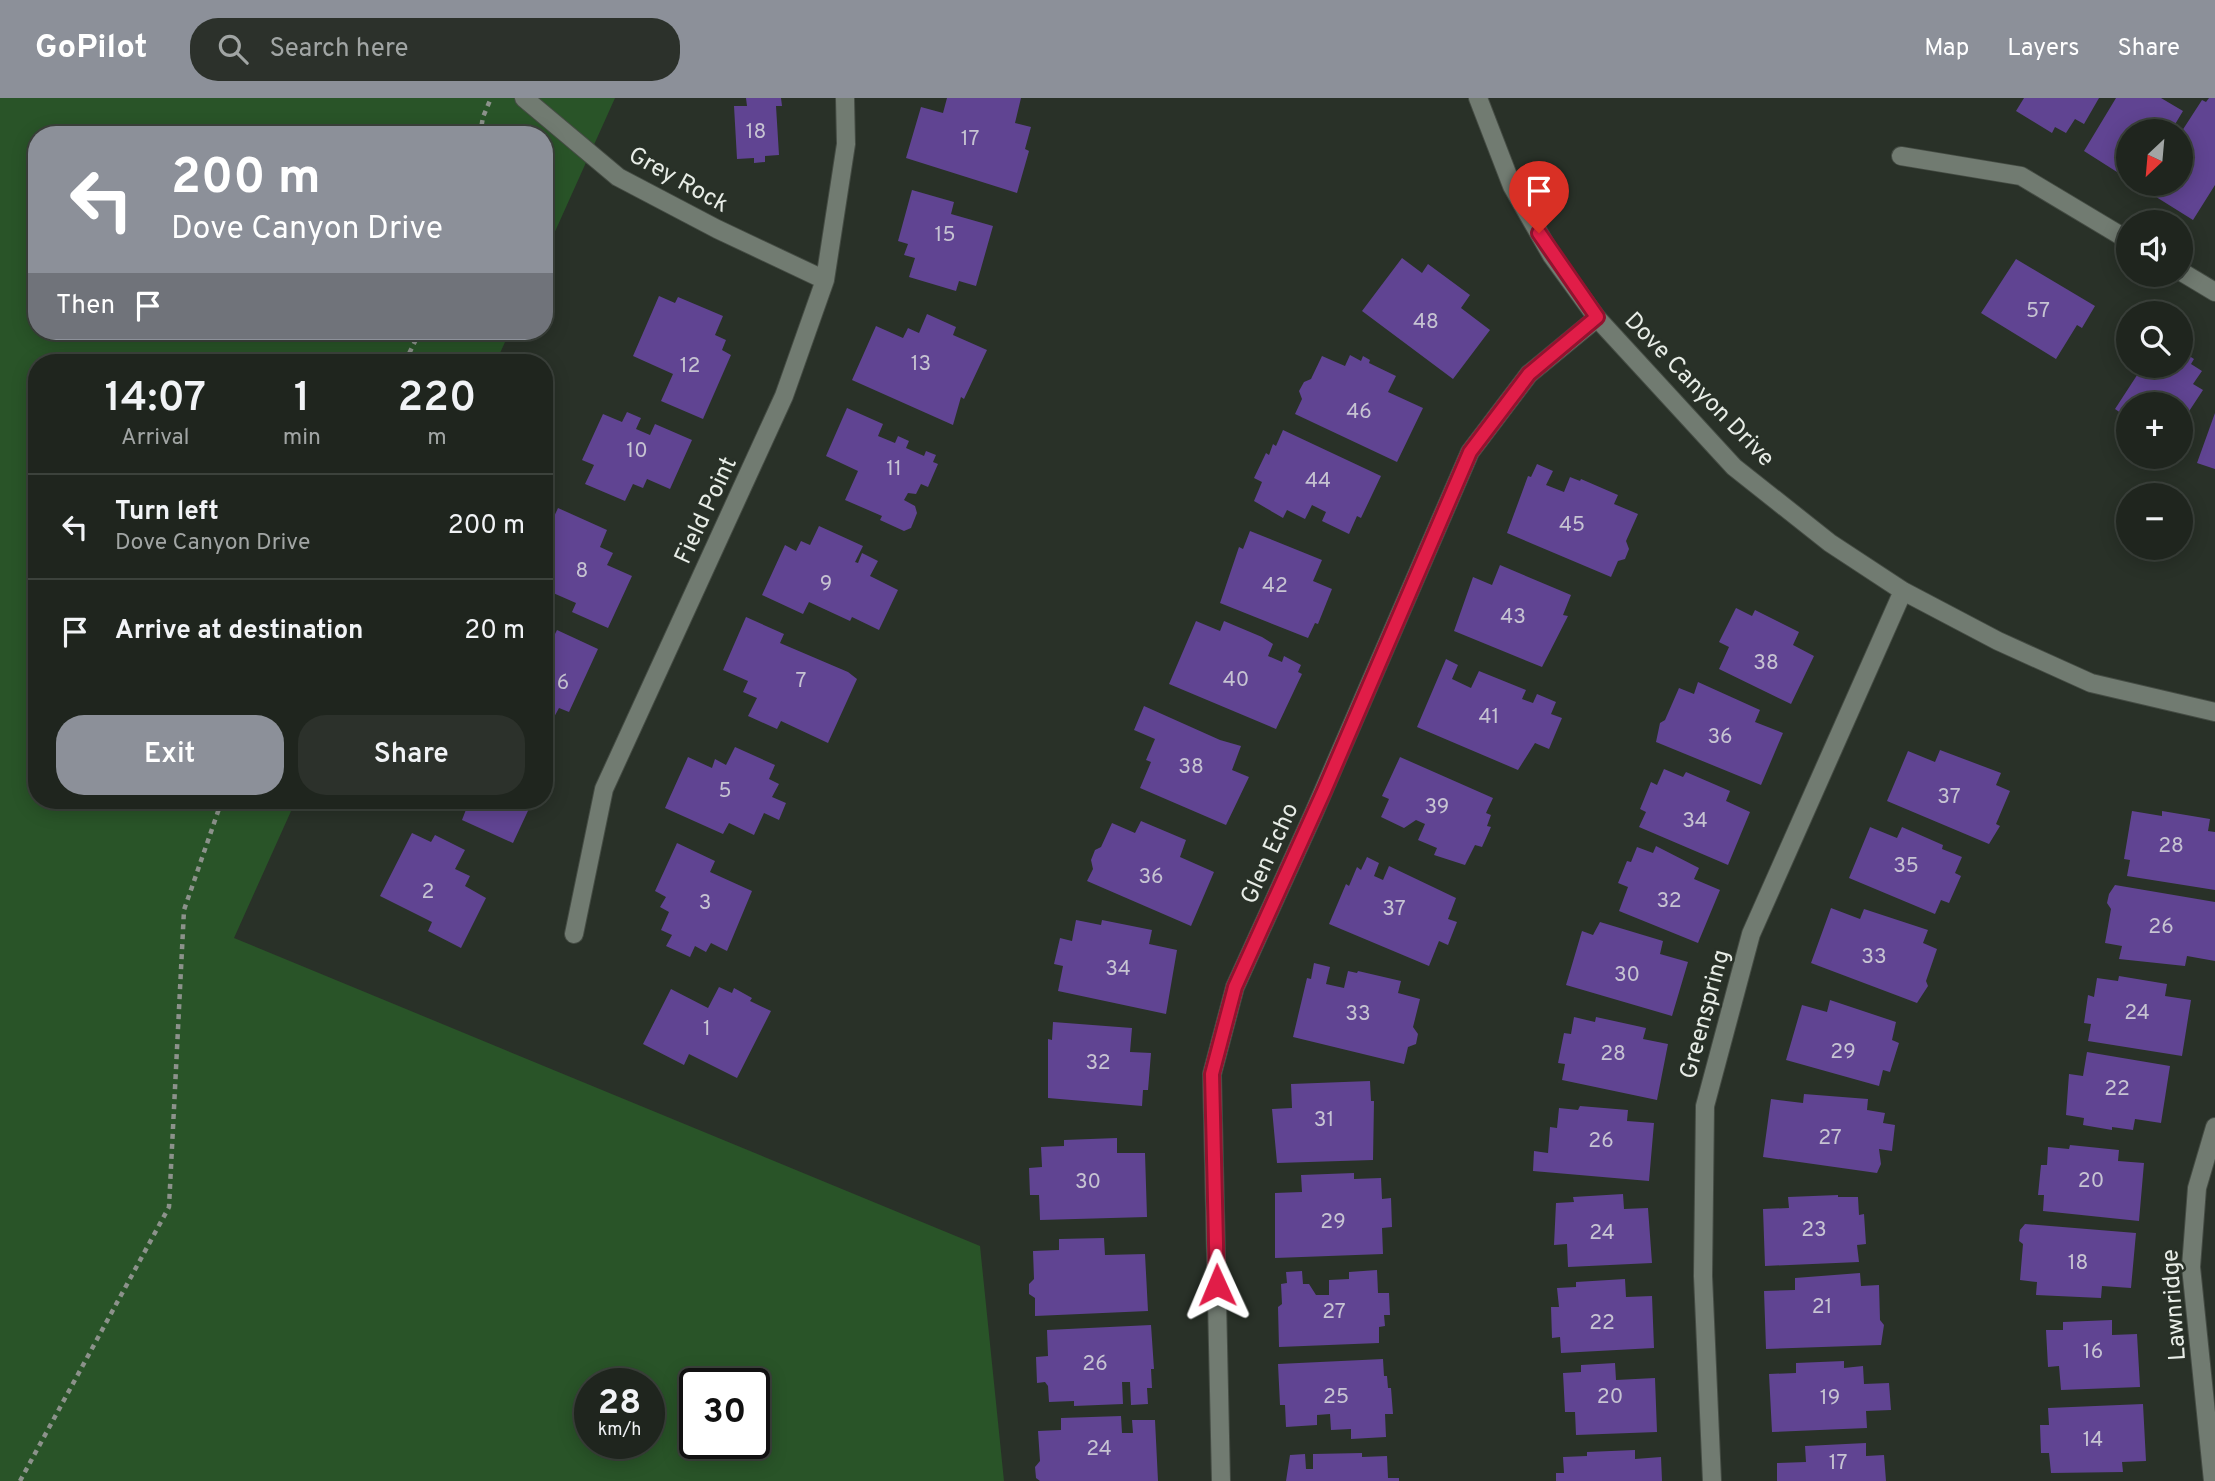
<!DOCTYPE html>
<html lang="en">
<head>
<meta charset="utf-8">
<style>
	body { margin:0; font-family:Overpass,sans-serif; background:#2c312b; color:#f1f3f6; height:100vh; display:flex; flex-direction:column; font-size:26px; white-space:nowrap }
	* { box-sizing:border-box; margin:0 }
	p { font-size:23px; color:#a1a5a4 }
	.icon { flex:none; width:38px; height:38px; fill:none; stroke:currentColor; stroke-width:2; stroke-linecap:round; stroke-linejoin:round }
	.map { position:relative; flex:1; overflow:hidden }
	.side { position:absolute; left:28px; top:256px; width:525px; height:455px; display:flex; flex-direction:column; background:#1f251e; border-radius:28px; box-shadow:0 4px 18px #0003,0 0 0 2px #3c423c }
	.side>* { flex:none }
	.top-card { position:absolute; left:28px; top:28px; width:525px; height:214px; border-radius:28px; box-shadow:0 4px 18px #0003,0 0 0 2px #3c423c; background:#8c9099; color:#fff; overflow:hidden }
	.needle { width:46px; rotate:206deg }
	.controls { position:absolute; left:2116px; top:21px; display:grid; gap:14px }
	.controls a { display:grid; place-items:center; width:77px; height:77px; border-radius:50%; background:#1f251e; box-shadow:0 4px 18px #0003,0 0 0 2px #3c423c; font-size:35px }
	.speed { position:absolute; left:574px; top:1270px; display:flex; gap:14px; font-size:35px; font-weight:700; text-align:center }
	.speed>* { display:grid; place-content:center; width:91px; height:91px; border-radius:50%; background:#1f251e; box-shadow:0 4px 18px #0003,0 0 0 2px #3c423c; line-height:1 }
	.speed small { font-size:18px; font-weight:400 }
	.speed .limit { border:4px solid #111; border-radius:10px; background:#fff; color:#111 }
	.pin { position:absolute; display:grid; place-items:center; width:60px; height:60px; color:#fff; margin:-72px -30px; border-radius:50% 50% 50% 0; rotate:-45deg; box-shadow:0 0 7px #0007 }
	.pin .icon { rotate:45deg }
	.me { position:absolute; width:77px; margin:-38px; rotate:359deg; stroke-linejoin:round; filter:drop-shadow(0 0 5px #0008) }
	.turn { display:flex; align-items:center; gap:24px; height:147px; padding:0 28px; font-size:32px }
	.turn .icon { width:91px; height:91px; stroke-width:2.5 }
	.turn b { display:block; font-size:49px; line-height:60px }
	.then { display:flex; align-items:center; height:66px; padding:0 28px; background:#0003; gap:14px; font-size:26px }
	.eta { display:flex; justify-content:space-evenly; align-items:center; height:119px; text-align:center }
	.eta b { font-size:42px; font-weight:600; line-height:49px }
	.primary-button { display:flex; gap:14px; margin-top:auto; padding:14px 28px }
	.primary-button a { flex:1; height:80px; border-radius:28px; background:#8c9099; color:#fff; font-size:28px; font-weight:600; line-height:80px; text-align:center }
	.primary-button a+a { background:#2c312b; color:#f1f3f6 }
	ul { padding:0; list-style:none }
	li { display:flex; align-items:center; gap:21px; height:105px; padding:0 28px; border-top:2px solid #3c423c }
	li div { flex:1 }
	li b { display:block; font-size:26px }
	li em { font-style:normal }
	header { display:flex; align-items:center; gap:42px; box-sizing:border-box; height:98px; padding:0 35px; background:#8c9099; color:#fff }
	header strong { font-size:33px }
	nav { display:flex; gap:38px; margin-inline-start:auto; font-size:24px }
	.search { width:490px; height:63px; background:#2c312b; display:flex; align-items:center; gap:18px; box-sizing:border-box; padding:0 24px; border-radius:28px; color:#a1a5a4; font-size:26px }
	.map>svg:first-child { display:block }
</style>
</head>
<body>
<header>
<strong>GoPilot</strong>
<div class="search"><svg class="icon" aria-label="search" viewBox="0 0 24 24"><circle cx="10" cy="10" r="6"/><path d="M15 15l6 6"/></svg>Search here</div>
<nav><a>Map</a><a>Layers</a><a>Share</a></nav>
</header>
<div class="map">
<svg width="2215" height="1383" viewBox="0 0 2215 1383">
	<rect width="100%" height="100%" fill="#293128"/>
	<path fill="#295428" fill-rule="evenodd" d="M0 0H615L544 158V37H37V233H510L496 264H37V702H296L234 840 980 1148 1004 1383H0ZM590 1286H649V1346H590ZM695 1286H754V1346H695Z"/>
	<path fill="#604492" d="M746 0H781L782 8H776L779 57 765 58V64L754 65V60L737 61 734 8H747Z
		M947 0H1021L1015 25 1031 29 1025 51 1029 53 1017 95 906 60 921 9 943 15Z
		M2024 0H2099L2084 26 2075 21 2066 35 2055 29 2052 35 2016 13Z
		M2116 0H2161L2183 13 2171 33H2128V81L2084 53Z
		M2209 0H2215V87L2193 122 2145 92 2149 86H2180V36L2202 2 2206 4Z
		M912 92 954 104 951 116 993 128 976 188 959 183 956 193 909 179 915 160 904 157 908 146 898 143Z
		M1402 160 1422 175 1428 166 1470 197 1461 210 1490 232 1453 281 1362 213Z
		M2016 161 2095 208 2082 230 2077 227 2056 261 1981 215Z
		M659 198 675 205 678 199 723 218 715 237 726 242 722 252 731 257 703 321 661 303 673 276 633 258Z
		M927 216 956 229 953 237 987 252 964 301 961 299 953 327 852 282 876 228 903 240 908 230 919 235Z
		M2180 252 2194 261 2191 266 2202 273 2193 286 2203 292 2180 327V306H2128V320L2115 311 2143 268H2180Z
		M1350 257 1361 263 1363 258 1370 262 1369 265 1396 278 1388 294 1423 310 1397 364 1295 316 1302 301 1299 293 1304 284 1311 281 1322 258 1345 268Z
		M847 310 883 326 878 338 895 345 898 338 909 343 906 350 924 358 926 353 936 357 933 364 938 366 928 389 921 386 916 396 908 395 904 402 915 408 917 415 911 430 904 433 880 422 882 418 845 402 858 373 826 358Z
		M627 314 641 320 636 331 650 337 655 326 692 342 670 391 647 381 643 390 633 386 625 403 585 386 594 367 582 362 603 316 622 324Z
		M2215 315V371L2197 365Z
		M1283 332 1381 378 1361 420 1357 418 1349 436 1322 423 1326 414 1312 407 1305 421 1287 412 1283 420 1254 403 1262 384 1254 380 1266 355 1269 357 1273 346 1276 348Z
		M1537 366 1553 373 1546 387 1564 394 1570 379 1580 383 1581 381 1618 397 1614 406 1638 416 1626 443 1629 451 1625 461 1618 463 1611 479 1507 435 1528 378 1531 379Z
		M558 410 607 432 600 449 613 455 607 467 632 478 608 530 572 514 576 505 544 491V440Z
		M819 428 863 448 855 464 858 465 862 455 878 463 870 478 898 492 879 532 852 519 850 523 809 504 803 516 762 497 785 447 796 453 801 443 810 447Z
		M1250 433 1322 462 1313 483 1332 491 1318 526 1315 525 1308 540 1220 505 1239 449 1243 451Z
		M1500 467 1571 497 1563 517 1568 518 1542 569 1454 533 1473 479 1492 487Z
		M1736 510 1752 518 1755 512 1799 534 1793 547 1814 558 1791 606 1719 571 1729 549 1719 544Z
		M746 519 784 536 780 545 848 574 857 581 828 645 781 623 777 631 748 618 757 600 743 594 748 583 723 572Z
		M1196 523 1220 533 1224 523 1262 539 1273 546 1268 558 1282 564 1284 558 1301 567 1298 574 1302 576 1276 631 1169 586Z
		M557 532 598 551 569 614 559 610 553 621 544 616V558Z
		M1446 561 1458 567 1452 581 1471 590 1479 573 1526 592 1522 601 1533 605 1537 596 1556 604 1551 616 1562 620 1549 651 1535 645 1518 672 1417 629Z
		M1698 584 1760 612 1755 624 1783 635 1761 687 1656 644 1660 625 1665 622 1679 590 1694 596Z
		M1144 608 1220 642 1241 648 1232 672 1249 679 1226 727 1140 690 1151 664 1146 662 1155 641 1134 632Z
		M735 649 775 667 769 681 779 686 772 699 786 705 779 722 764 715 754 737 729 725 723 736 665 710 688 659 712 670 715 661 726 667Z
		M1940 652 2001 675 1996 687 2010 693 1996 726 2000 728 1989 746 1887 703 1908 653 1935 664Z
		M1400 659 1493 700 1486 715 1491 717 1487 728 1491 729 1482 749 1475 747 1465 767 1434 757 1437 750 1418 742 1425 726 1416 722 1404 730 1381 719 1389 701 1382 698Z
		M1664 671 1683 679 1686 674 1730 693 1726 703 1750 714 1728 767 1639 729 1646 714 1640 711 1651 684 1657 687Z
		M450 702H533L513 745 462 722 467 709Z
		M2132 713 2162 718V713L2210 721 2208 733 2215 734V792L2127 778 2130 762 2124 761Z
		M1141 723 1186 742 1180 759 1214 774 1191 828 1087 783 1093 771 1091 762 1095 752 1101 749 1112 725 1135 735Z
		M1870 729 1897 740 1902 729 1943 747 1942 751 1962 759 1955 775 1961 778 1949 805 1941 802 1935 816 1849 780Z
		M412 735 431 744 435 737 465 752 455 771 470 778 465 788 486 800 461 850 428 833 432 824 380 798Z
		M677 745 715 763 710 774 752 793 727 853 711 845 706 854 695 848 690 859 666 848 672 837 661 832 669 814 660 809 666 799 655 793Z
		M1656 748 1699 770 1694 781 1720 792 1698 845 1619 813 1628 789 1618 785 1627 763 1631 764 1637 749 1653 755Z
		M1367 759 1379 765 1374 778 1383 782 1389 768 1456 800 1448 821 1457 824 1448 847 1439 843 1429 868 1329 826 1346 786 1349 788 1357 769 1361 772Z
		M2115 787 2215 804V863L2187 858 2185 868 2119 861 2122 848 2105 845 2111 811 2107 805 2109 796Z
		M1831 810 1860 821 1864 811 1928 832 1923 845 1937 851 1926 883 1928 888 1917 905 1811 865Z
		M1076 822 1101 827 1102 822 1152 832 1149 846 1177 852 1166 916 1058 893 1063 868 1054 866 1060 840 1072 843Z
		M1600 824 1663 843 1660 856 1688 864 1672 918 1566 887 1582 833 1593 837Z
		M1314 865 1330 869 1326 886 1344 890 1348 873 1357 875 1358 873 1401 883 1398 895 1420 901 1413 929 1418 936 1416 946 1408 949 1404 966 1293 939 1307 880 1311 881Z
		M2119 878 2167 886 2165 898 2191 902 2182 958 2088 943 2091 926 2084 925 2088 897 2094 899 2097 880 2118 883Z
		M719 889 732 895 734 890 752 900 750 903 771 913 737 980 689 956 684 967 643 946 671 891 708 910Z
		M1830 902 1896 924 1892 942 1899 945 1890 974 1883 972 1879 988 1786 962 1802 907 1827 914Z
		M1574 919 1595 924 1596 919 1646 930 1643 941 1668 946 1657 1002 1562 982 1565 966 1558 965 1564 935 1571 936Z
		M1053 924 1132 930 1130 954 1151 955 1148 992H1143L1142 1008 1048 1000V941L1052 942Z
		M2087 954 2170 968 2161 1025 2135 1021 2133 1032 2112 1029V1032L2083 1027 2084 1020 2066 1017 2069 976 2083 978Z
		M1370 983 1371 1003H1374L1373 1062 1277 1065 1272 1011 1292 1010 1291 986Z
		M1804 996 1868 1001 1867 1012 1885 1015 1883 1025 1895 1027 1892 1053 1879 1051 1881 1066 1877 1075 1763 1059 1771 1001 1803 1005Z
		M1580 1008 1628 1012 1627 1023 1654 1025 1649 1083 1533 1073 1534 1053 1548 1055 1550 1029 1557 1030 1559 1010 1578 1012Z
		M1117 1040V1055H1145L1147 1119 1040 1122 1039 1097H1030L1029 1070 1042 1069 1041 1049 1064 1048V1042Z
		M2070 1047 2119 1052 2118 1063 2144 1065 2139 1123 2043 1113 2044 1097H2038L2041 1067H2047L2048 1049 2069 1051Z
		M1354 1075V1081L1381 1080 1382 1101 1391 1100 1392 1129 1382 1130 1383 1156 1275 1160V1095L1302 1094 1301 1077Z
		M1623 1096 1624 1111 1648 1110 1652 1165 1568 1169 1567 1146 1554 1147 1556 1105 1574 1104 1573 1099Z
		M1838 1097V1099H1858L1859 1117 1864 1116 1866 1146 1857 1147 1859 1164 1765 1168 1763 1111 1789 1110 1788 1099Z
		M2025 1126 2136 1135 2131 1190 2102 1188 2101 1200 2036 1197 2037 1184 2020 1182 2023 1146 2019 1143 2020 1132Z
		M1104 1140 1105 1157 1145 1156 1148 1213 1035 1218V1200L1029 1196V1186L1034 1181 1033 1153 1059 1152V1141Z
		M1377 1172 1378 1195H1389L1390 1217H1384L1385 1228 1379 1229V1245L1279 1249 1278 1209 1282 1206 1281 1186 1287 1185 1286 1174 1302 1173 1303 1186H1309L1316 1197H1329V1182L1349 1181V1174Z
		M1860 1175 1861 1188 1879 1187 1880 1222 1884 1227 1881 1247 1766 1251 1764 1193 1795 1192V1180Z
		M1625 1181 1626 1199 1652 1198 1654 1250 1561 1255 1560 1239 1552 1240 1551 1209H1559L1557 1190 1576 1189V1184Z
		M2112 1222V1237L2137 1236 2140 1289 2061 1292 2059 1268 2048 1269 2046 1232H2063V1224Z
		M1151 1227 1154 1271H1151L1152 1290H1147L1148 1306 1131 1307 1130 1284H1122L1123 1306 1074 1308V1303L1049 1304 1048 1288 1045 1284 1037 1285 1036 1259 1048 1258 1047 1232Z
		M1383 1261 1384 1278H1387L1388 1290H1391L1393 1316H1385L1386 1339 1351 1341V1331L1331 1332 1330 1316 1317 1317V1327L1286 1329 1285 1307H1280L1278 1266Z
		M1844 1263V1270L1863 1268 1864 1286 1889 1285 1891 1312 1866 1313 1867 1330 1772 1334 1769 1276 1796 1275V1265Z
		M1615 1265 1616 1282 1655 1280 1657 1334 1576 1337 1575 1314H1565L1563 1275 1581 1274V1267Z
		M2143 1306 2146 1363 2122 1364 2123 1374 2051 1375 2049 1355H2041L2040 1327H2049L2048 1310Z
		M1121 1318 1122 1335H1133L1132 1322H1155L1158 1383H1040L1036 1380 1035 1369 1040 1363 1038 1333 1061 1332V1320Z
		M1866 1345V1358L1884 1357 1886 1383H1777V1365L1806 1364 1805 1348Z
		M1635 1352V1361L1661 1359 1662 1383H1556V1375H1564L1563 1359 1587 1358V1354Z
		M1362 1355V1359L1387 1358 1388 1380H1399V1383H1286L1290 1357 1305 1356 1306 1371H1313V1356Z"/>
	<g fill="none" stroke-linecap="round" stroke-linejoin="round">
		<defs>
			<path id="minor" d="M524 0 618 79 717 131 825 182
				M1478 0 1512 88 1552 158 1597 220 1734 369 1830 445 1903 493 1998 543 2091 585 2215 614
				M1901 58 2021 78 2128 142
				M2180 173 2215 194
				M574 836 604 691 784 298 825 182 846 46 845 0
				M1221 1383 1212 976 1235 889 1313 717 1470 354 1529 276 1597 220
				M1712 1383 1703 1178 1705 1008 1751 836 1903 493
				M2213 1383 2191 1169 2197 1090 2215 1029"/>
		</defs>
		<use href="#minor" stroke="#454c44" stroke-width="20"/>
		<path stroke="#8c928b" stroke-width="4.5" stroke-dasharray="5 5" stroke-linecap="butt" d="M480 37 483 19 491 0
			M405 264 420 233
			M20 1383 169 1109 184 812 222 702"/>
		<use href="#minor" stroke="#717b71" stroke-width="18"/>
	</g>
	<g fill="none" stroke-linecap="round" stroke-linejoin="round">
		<defs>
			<path id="route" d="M1217 1187 1212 976 1235 889 1324 693 1470 354 1529 276 1597 219 1539 135"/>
		</defs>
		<use href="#route" stroke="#92132f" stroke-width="18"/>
		<use href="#route" stroke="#e11d48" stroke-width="12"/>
	</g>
	<g text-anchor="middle" stroke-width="5" stroke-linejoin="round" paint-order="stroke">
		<g font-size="21" fill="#c6c3d2">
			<text x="756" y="40">18</text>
			<text x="970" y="47">17</text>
			<text x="945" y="143">15</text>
			<text x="2038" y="219">57</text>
			<text x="1426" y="230">48</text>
			<text x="921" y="272">13</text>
			<text x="690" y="274">12</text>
			<text x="1359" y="320">46</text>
			<text x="637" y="359">10</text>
			<text x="894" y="377">11</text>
			<text x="1318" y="389">44</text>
			<text x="1572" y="433">45</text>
			<text x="582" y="479">8</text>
			<text x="826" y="492">9</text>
			<text x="1275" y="494">42</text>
			<text x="1513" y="525">43</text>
			<text x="1766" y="571">38</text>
			<text x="1236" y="588">40</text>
			<text x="801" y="589">7</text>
			<text x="563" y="591">6</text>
			<text x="1489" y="625">41</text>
			<text x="1720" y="645">36</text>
			<text x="1191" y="675">38</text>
			<text x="725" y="699">5</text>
			<text x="1949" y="705">37</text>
			<text x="1437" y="715">39</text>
			<text x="1695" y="729">34</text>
			<text x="2171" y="754">28</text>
			<text x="1906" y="774">35</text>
			<text x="1151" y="785">36</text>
			<text x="428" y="800">2</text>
			<text x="1669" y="809">32</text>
			<text x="705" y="811">3</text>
			<text x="1394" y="817">37</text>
			<text x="2161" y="835">26</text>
			<text x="1874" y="865">33</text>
			<text x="1118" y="877">34</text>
			<text x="1627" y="883">30</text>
			<text x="2137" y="921">24</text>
			<text x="1358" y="922">33</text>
			<text x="707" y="937">1</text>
			<text x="1843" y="960">29</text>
			<text x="1613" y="962">28</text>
			<text x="1098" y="971">32</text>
			<text x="2117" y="997">22</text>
			<text x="1324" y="1028">31</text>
			<text x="1830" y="1046">27</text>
			<text x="1601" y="1049">26</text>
			<text x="2091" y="1089">20</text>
			<text x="1088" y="1090">30</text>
			<text x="1333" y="1130">29</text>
			<text x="1814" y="1138">23</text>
			<text x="1602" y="1141">24</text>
			<text x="2078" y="1171">18</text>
			<text x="1822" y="1215">21</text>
			<text x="1334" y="1220">27</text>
			<text x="1602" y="1231">22</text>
			<text x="2093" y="1260">16</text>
			<text x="1095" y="1272">26</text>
			<text x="1336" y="1305">25</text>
			<text x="1610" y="1305">20</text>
			<text x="1830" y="1306">19</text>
			<text x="2093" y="1348">14</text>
			<text x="1099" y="1357">24</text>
			<text x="1838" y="1371">17</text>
		</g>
		<g font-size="24" fill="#e8ede7" stroke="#293128">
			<text transform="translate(679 81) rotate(29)" y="8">Grey Rock</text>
			<text transform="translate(1700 291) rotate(46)" y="8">Dove Canyon Drive</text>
			<text transform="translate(705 412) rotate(-65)" y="8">Field Point</text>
			<text transform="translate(1269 755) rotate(-66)" y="8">Glen Echo</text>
			<text transform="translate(1704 916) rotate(-75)" y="8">Greenspring</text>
			<text transform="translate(2173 1207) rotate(-94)" y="8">Lawnridge</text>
		</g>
	</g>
</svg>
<div class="controls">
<a><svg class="needle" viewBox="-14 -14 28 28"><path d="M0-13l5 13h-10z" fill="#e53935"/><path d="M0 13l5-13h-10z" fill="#a1a5a4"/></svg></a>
<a><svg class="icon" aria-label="sound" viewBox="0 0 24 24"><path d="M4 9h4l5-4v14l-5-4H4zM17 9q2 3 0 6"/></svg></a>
<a><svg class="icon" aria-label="search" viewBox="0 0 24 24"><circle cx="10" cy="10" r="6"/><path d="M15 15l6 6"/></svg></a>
<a>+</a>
<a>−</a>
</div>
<div class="speed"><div>28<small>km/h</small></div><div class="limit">30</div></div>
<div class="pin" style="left:1539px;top:135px;background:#d93025"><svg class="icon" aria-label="arrive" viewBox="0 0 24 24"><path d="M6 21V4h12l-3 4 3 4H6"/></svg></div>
<svg class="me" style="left:1217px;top:1187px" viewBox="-20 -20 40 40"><path d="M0-17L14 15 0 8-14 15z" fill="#e11d48" stroke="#fff" stroke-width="4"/></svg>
<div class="top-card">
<div class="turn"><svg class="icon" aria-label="left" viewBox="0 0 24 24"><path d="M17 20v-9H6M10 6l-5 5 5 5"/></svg><div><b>200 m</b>Dove Canyon Drive</div></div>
<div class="then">Then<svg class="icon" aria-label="arrive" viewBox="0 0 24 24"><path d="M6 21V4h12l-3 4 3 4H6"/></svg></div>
</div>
<section class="side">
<div class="eta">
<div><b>14:07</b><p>Arrival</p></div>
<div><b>1</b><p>min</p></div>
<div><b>220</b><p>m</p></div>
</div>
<ul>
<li><svg class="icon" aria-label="left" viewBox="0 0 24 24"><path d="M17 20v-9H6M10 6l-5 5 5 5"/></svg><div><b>Turn left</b><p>Dove Canyon Drive</p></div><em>200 m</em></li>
<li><svg class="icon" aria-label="arrive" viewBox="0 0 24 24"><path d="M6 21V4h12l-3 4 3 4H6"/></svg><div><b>Arrive at destination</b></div><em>20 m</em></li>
</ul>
<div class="primary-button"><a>Exit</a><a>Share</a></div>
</section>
</div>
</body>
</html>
